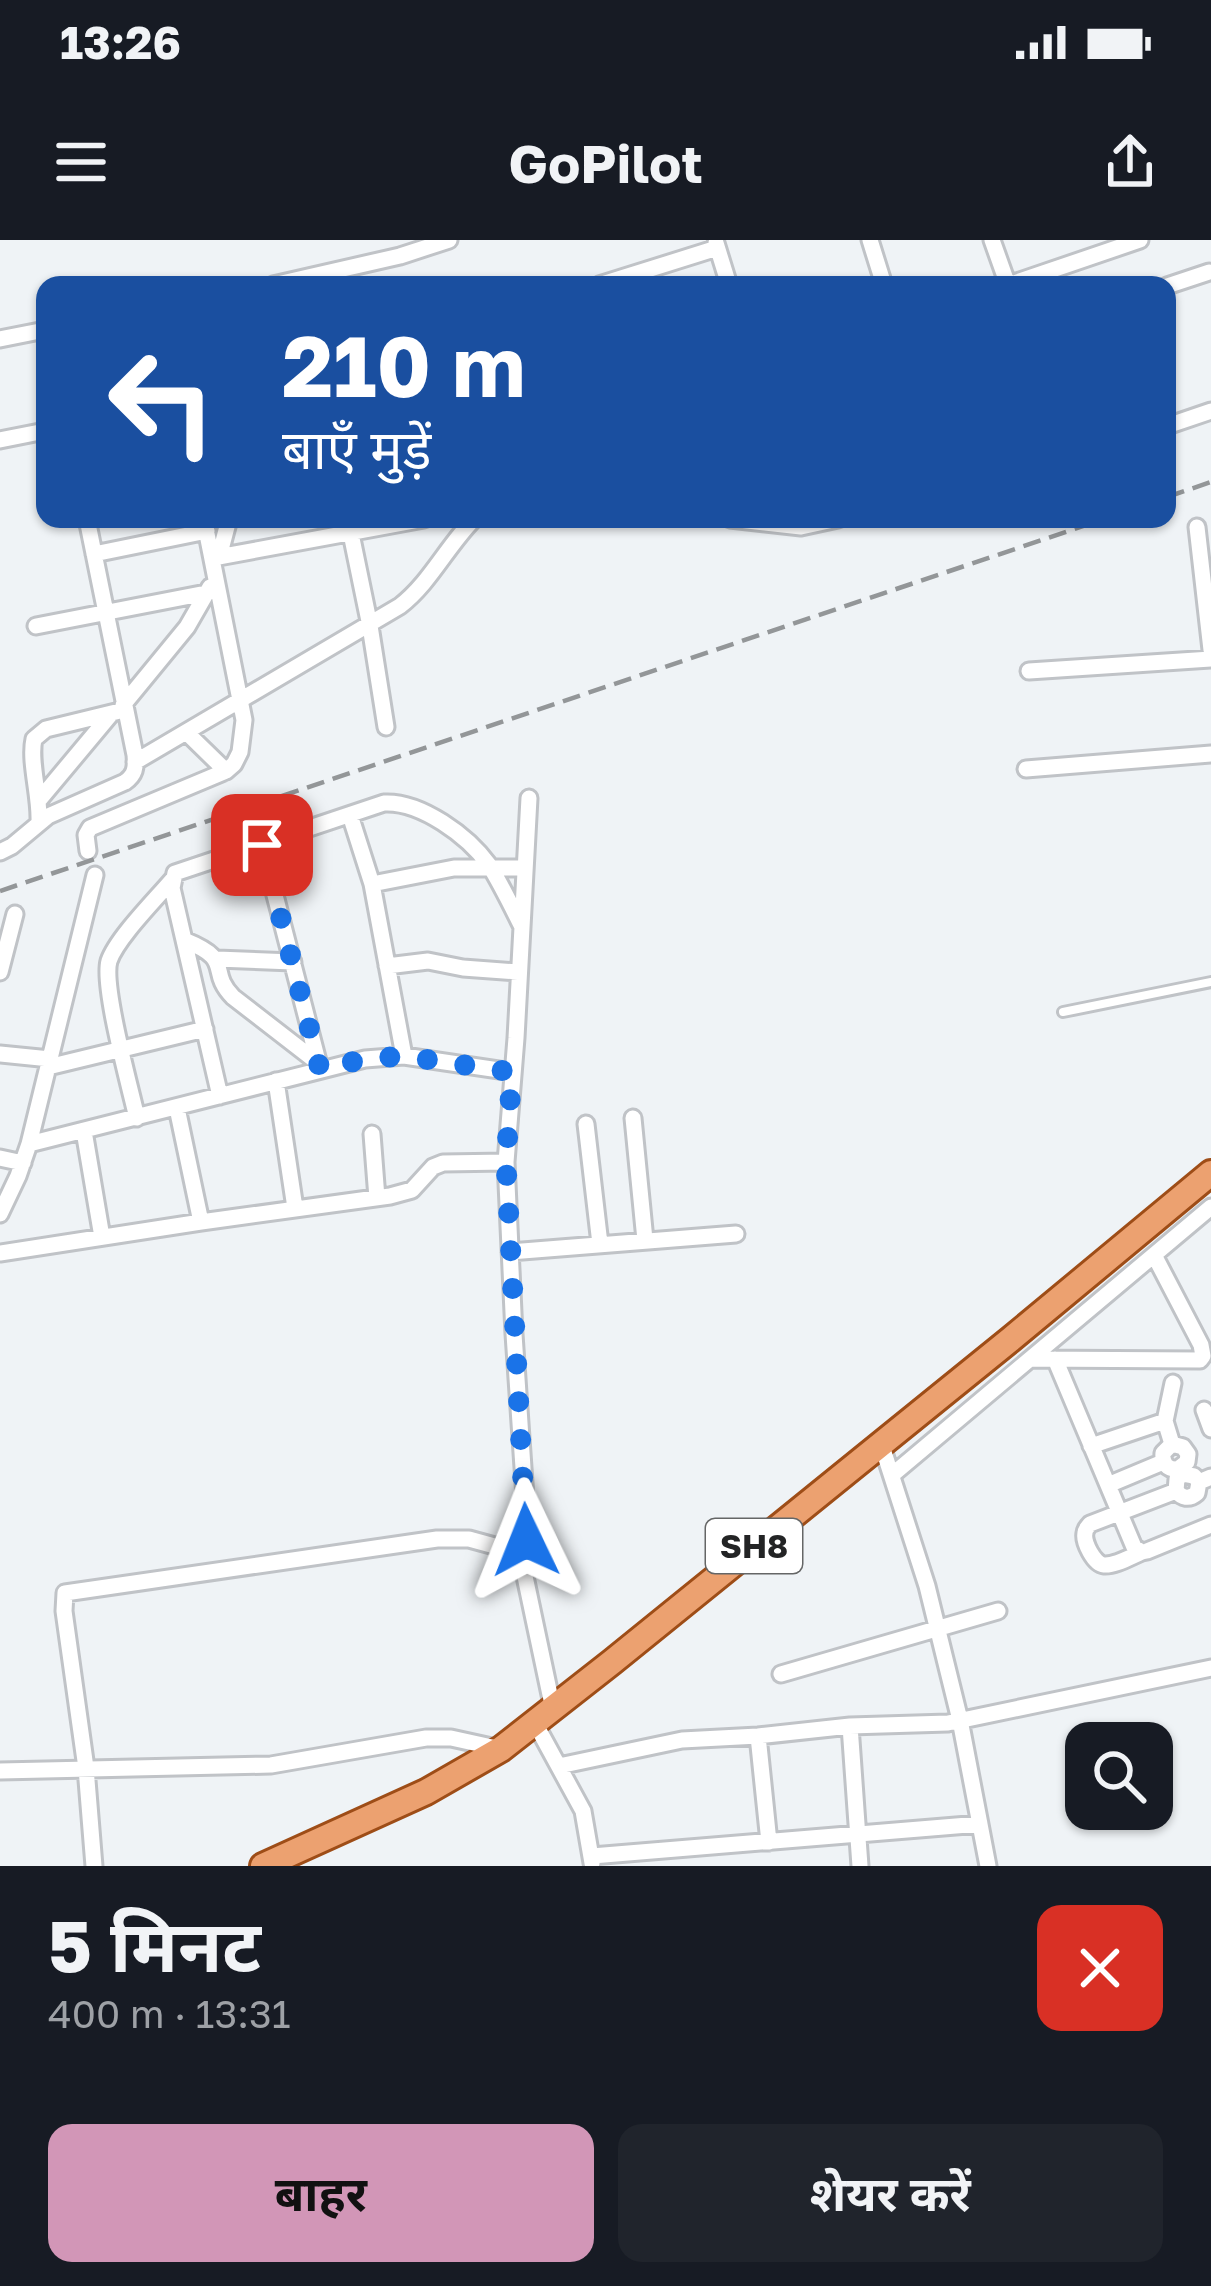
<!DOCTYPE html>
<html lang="hi">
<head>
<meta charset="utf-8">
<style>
	body { margin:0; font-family:"Golos Text","Noto Sans Devanagari",sans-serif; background:#20242c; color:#f1f3f6; height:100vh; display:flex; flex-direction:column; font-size:45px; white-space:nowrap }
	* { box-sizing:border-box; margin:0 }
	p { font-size:39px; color:#9ea1a6 }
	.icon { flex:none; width:66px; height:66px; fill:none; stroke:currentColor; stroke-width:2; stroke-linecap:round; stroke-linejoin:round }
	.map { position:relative; height:1626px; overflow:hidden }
	.details { display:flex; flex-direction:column; background:#171b24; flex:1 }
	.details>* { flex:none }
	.banner { position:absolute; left:36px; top:36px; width:1140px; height:252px; border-radius:24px; box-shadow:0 3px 9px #0004; background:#1a4fa0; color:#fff; overflow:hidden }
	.buttons { position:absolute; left:1065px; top:1482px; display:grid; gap:24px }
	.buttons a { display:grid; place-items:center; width:108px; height:108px; border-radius:24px; background:#171b24; box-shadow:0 3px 9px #0004; font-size:60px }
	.pin { position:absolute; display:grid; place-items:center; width:102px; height:102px; color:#fff; margin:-51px; border-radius:24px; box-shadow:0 6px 18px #0006 }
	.me { position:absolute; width:132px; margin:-66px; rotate:358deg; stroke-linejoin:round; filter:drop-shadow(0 0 9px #0008) }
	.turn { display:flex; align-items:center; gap:42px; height:252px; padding:0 48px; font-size:54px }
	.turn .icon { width:156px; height:156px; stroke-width:2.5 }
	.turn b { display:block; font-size:84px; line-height:102px }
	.round { display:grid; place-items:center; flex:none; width:126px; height:126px; border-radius:24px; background:#20242c }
	.overview { display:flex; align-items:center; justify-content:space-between; height:204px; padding:0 48px }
	h1 { font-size:72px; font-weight:700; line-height:90px }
	.primary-button { display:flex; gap:24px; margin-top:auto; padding:24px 48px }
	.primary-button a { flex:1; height:138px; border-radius:24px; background:#d296b7; color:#111; font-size:48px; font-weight:700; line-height:138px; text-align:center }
	.primary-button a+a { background:#20242c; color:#f1f3f6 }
	.status { display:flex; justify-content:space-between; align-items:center; height:84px; padding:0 60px; background:#171b24; direction:ltr }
	.status svg { height:33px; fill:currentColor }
	header { display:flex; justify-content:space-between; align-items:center; height:156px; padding:0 48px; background:#171b24; font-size:54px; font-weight:700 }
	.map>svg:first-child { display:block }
</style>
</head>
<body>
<div class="status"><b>13:26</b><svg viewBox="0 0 49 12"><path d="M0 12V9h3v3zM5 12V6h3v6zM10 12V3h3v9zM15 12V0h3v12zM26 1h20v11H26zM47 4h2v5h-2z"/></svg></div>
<header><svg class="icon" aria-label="menu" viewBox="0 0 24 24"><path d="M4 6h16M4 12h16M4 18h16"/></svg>GoPilot<svg class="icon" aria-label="share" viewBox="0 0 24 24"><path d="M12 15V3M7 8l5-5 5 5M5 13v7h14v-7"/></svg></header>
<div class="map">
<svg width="1211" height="1626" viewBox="0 0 1211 1626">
	<rect width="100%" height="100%" fill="#eff3f6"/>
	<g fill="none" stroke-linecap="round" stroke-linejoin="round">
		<defs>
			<path id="service" d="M1063 772 1211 742"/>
			<path id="minor" d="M870 0 884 45
				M992 0 1008 45 1140 0
				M716 3 729 45
				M273 45 400 16 449 0
				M599 45 717 8
				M1167 46 1209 32
				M0 99 45 90
				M1167 186 1211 171
				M0 200 45 191
				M348 279 370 386 386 487
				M730 279 801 287 838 279
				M1197 287 1211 410
				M94 314 207 291
				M219 317 229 279
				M213 318 424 279
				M36 386 206 353
				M1029 431 1211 419
				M123 465 187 387 210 347
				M186 492 226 531
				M135 522 400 366C430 343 447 306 474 279
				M1026 529 1211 514
				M529 558 516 798 506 922 514 1094 527 1287 523 1327 553 1469
				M40 559 111 474
				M350 575 372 644 404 816
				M39 581C40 555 29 521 34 499L46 489 124 470
				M262 605 320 829
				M88 611 86 595 90 588 226 531 234 524 240 512 244 480 204 279
				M0 612 12 606 48 576 125 542C135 535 136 528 135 515L87 279
				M372 644 454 628H524
				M184 700C236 721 206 729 233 757L317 822
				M217 719 293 722
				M387 726 428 721 463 728 518 732
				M0 732 15 674
				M0 814 50 819
				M48 827 205 789
				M276 841 295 968
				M220 856 172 648 175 633 384 563C421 561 468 596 489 625 501 644 511 665 521 685
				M177 868 201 982
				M137 878C130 847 102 746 109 721 117 698 155 660 172 640
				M633 878 645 1000
				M586 884 600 1004
				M84 891 102 997
				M372 894 377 958
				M29 904 365 819 404 816 512 832
				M0 918 23 923
				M0 974 18 936 29 904 95 635
				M510 1012 736 994
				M0 1013 201 982 390 956 412 950 433 927 443 923 506 922
				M1030 1119 1200 1120 1203 1116 1201 1105 1154 1015
				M1055 1119 1134 1307 1142 1312 1147 1311 1211 1285
				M1204 1170 1211 1189
				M881 1203 927 1346 960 1480 988 1626
				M1172 1204 1163 1213C1162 1223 1167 1230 1178 1229L1187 1222 1188 1214 1183 1207 1172 1204 1165 1181 1173 1143
				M1091 1206 1165 1181
				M892 1235 1211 967
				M1199 1242 1194 1236 1183 1234 1177 1239 1176 1251C1182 1258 1189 1260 1197 1253L1199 1242 1211 1237
				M1108 1245 1163 1222
				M1142 1312C1132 1316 1115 1326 1104 1325 1094 1324 1083 1302 1085 1293 1085 1289 1088 1287 1090 1284L1176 1251
				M781 1434 998 1371
				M535 1483 583 1571 592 1623
				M850 1486 860 1626
				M758 1496 769 1602
				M559 1526 682 1500 758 1496 850 1486 948 1483 1211 1428
				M0 1531 271 1525 426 1498H451L501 1509
				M592 1616 980 1584
				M94 1626 86 1528 64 1371 65 1353 437 1299H469L524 1314"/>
			<path id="primary" d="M263 1626 426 1552 501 1509 612 1422 1011 1099 1211 933"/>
		</defs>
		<use href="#service" stroke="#c0c3c7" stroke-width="14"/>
		<use href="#minor" stroke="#c0c3c7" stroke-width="21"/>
		<use href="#primary" stroke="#9e4d17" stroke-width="30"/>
		<use href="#service" stroke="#fff" stroke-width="8"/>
		<use href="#minor" stroke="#fff" stroke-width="15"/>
		<use href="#primary" stroke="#eca170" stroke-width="24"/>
		<path stroke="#939698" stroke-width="4.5" stroke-dasharray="18 9" stroke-linecap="butt" d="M1167 257 1211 242
			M0 651 1104 279"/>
	</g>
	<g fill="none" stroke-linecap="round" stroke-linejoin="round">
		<path stroke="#1a73e8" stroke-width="21" stroke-dasharray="0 37.8" d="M262 605 320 829 365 819 404 816 512 832 506 922 526 1300"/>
	</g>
	<g text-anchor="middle" stroke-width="12" stroke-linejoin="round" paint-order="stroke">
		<rect fill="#fff" stroke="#656666" stroke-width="3" x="706" y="1279" width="96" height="54" rx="9"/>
		<g font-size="33" font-weight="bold" fill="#232425">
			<text x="754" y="1318">SH8</text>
		</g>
	</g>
</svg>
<div class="buttons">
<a><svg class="icon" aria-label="search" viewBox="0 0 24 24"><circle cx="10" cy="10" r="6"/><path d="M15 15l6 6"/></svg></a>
</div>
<div class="pin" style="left:262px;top:605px;background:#d93025"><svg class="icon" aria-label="arrive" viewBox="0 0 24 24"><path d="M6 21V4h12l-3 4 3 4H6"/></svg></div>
<svg class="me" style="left:526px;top:1300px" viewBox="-20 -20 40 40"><path d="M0-17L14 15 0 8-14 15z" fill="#1a73e8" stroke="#fff" stroke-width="4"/></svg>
<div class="banner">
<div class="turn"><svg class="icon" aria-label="left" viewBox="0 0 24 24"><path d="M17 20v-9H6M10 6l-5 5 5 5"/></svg><div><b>210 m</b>बाएँ मुड़ें</div></div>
</div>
</div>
<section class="details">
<div class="overview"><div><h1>5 मिनट</h1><p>400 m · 13:31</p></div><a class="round" style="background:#d93025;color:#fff"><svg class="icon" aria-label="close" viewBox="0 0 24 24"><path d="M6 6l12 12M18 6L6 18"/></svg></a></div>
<div class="primary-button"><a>बाहर</a><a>शेयर करें</a></div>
</section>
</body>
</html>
